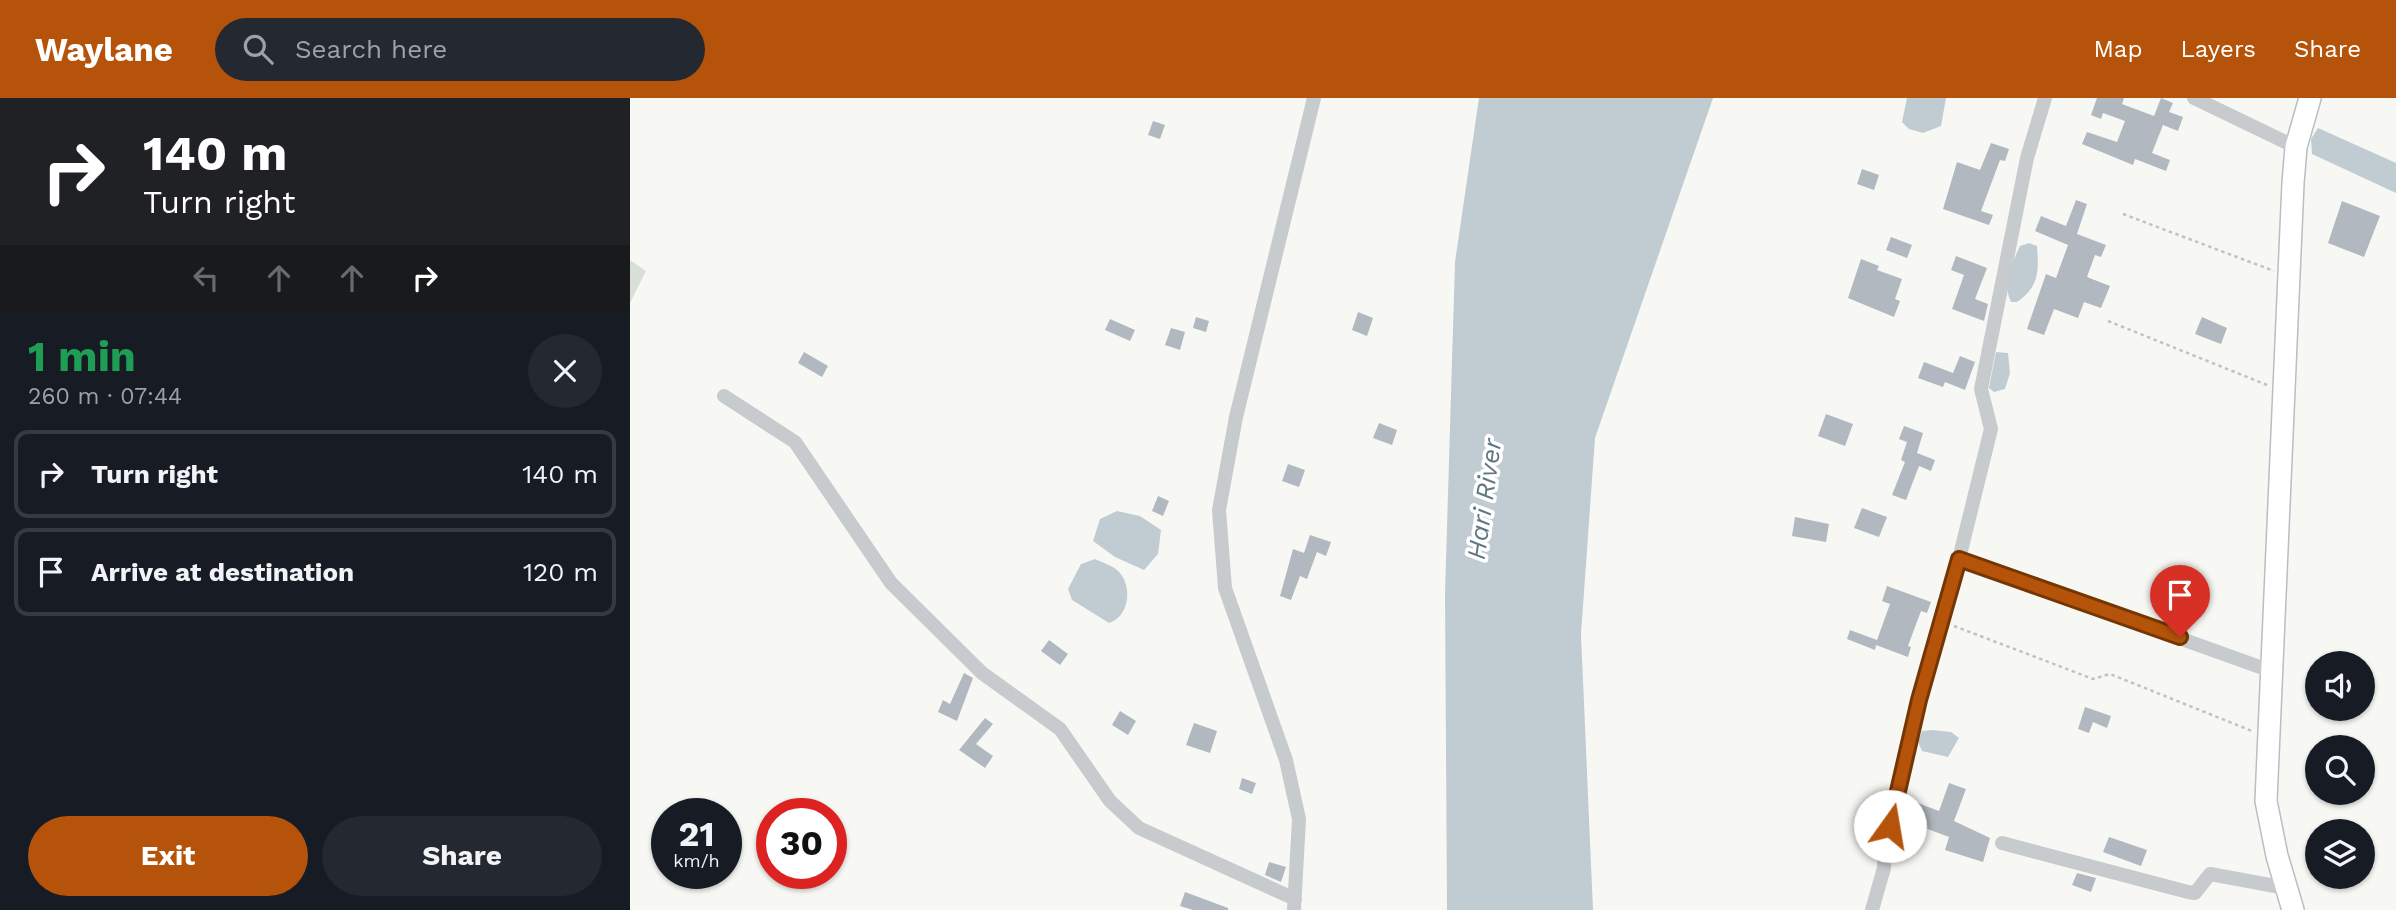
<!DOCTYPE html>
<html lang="en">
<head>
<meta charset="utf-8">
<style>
	body { margin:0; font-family:"Work Sans",sans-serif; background:#242831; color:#f1f3f6; height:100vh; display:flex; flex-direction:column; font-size:26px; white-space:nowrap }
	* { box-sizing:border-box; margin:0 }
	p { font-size:23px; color:#9ea1a6 }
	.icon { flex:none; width:38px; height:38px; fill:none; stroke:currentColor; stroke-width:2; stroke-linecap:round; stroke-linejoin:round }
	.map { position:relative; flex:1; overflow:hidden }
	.drawer { display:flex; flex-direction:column; background:#171b24; width:630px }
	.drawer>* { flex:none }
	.guide { background:#202124; color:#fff; overflow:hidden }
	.tools { position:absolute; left:1675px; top:553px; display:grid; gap:14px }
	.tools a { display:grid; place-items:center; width:70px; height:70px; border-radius:50%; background:#171b24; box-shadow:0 2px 5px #0004; font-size:35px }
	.speed { position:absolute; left:21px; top:700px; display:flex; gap:14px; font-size:35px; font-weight:700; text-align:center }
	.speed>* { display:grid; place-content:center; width:91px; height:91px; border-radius:50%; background:#171b24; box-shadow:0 2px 5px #0004; line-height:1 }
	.speed small { font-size:18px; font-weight:400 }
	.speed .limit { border:10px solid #d22; background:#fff; color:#111 }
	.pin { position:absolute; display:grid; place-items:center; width:60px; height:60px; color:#fff; margin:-72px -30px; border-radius:50% 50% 50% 0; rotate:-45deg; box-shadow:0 0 7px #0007 }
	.pin .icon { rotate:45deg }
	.me { position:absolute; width:77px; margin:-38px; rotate:13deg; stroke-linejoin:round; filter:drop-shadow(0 0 5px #0008) }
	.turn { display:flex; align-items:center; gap:24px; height:147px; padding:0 28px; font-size:32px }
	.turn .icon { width:91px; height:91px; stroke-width:2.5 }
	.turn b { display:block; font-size:49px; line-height:60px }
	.lanes { display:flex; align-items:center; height:66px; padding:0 28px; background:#0003; justify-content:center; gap:35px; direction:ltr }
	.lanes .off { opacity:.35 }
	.round { display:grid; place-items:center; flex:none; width:74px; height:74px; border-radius:37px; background:#242831 }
	.headline { display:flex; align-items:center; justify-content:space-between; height:119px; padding:0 28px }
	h1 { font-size:42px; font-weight:700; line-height:52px; color:#1e9e55 }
	.cta { display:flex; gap:14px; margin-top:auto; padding:14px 28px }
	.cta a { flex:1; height:80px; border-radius:42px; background:#b45309; color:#fff; font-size:28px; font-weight:700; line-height:80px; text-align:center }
	.cta a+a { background:#242831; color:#f1f3f6 }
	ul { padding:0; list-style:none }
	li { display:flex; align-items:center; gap:21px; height:88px; margin:0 14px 10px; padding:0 14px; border:4px solid #363941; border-radius:14px }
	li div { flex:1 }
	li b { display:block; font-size:26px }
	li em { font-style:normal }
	header { display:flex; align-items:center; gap:42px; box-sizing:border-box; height:98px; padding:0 35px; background:#b45309; color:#fff }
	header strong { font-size:33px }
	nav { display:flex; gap:38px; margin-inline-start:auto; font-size:24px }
	.search { width:490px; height:63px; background:#242831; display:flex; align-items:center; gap:18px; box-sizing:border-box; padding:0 24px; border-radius:38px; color:#9ea1a6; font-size:26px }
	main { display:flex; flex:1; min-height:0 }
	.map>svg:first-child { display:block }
</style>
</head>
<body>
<header>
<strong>Waylane</strong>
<div class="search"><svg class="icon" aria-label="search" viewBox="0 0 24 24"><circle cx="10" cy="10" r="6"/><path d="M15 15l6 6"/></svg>Search here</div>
<nav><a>Map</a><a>Layers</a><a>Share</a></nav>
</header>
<main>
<section class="drawer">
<div class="guide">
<div class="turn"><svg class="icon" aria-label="right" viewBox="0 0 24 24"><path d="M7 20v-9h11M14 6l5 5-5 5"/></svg><div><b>140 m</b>Turn right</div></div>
<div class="lanes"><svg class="icon off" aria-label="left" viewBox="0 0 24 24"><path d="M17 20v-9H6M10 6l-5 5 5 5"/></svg><svg class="icon off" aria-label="ahead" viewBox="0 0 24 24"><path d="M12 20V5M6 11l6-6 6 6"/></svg><svg class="icon off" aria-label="ahead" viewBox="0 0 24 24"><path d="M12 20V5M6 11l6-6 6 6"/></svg><svg class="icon" aria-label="right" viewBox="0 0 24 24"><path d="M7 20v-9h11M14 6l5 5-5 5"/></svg></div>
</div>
<div class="headline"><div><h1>1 min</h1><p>260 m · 07:44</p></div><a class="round"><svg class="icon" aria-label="close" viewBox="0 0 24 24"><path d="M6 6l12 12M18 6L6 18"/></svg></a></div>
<ul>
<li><svg class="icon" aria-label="right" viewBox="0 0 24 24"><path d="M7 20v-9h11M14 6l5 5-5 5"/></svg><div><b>Turn right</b></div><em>140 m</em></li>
<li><svg class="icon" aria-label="arrive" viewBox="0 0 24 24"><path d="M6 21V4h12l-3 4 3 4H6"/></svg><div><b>Arrive at destination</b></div><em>120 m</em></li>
</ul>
<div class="cta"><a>Exit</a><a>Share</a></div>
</section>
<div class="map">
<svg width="1766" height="812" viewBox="0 0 1766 812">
	<rect width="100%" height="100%" fill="#f7f8f4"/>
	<path fill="#d8e0d5" d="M0 162 16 173 0 205Z"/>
	<path fill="#c1ccd2" d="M849 0H1083L965 340 951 536 963 812H817L815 495 825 164Z
		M1277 0H1316L1311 28 1293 35 1279 31 1272 24Z
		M1688 30 1766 65V95L1682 56 1681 41Z
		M1399 145 1407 148C1409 173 1409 189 1387 204H1381C1372 186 1382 165 1390 148Z
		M1366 254 1378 255 1380 275 1375 291 1364 294 1359 290Z
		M487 413 510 418 531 432 528 456 514 472 485 459 463 443 470 421Z
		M465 461C471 464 484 468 489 474 503 489 499 519 479 525L442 502 438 491 451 466Z
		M1302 632 1321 634 1329 640 1318 659 1292 653 1288 644 1292 633Z"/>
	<path fill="#b2b8bf" d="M1467 0H1494L1492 6 1524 18 1531 0 1543 5 1539 14 1553 19 1548 33 1533 27 1522 55 1540 62 1536 73 1505 61 1503 67 1452 46 1457 34 1487 44 1495 23 1473 15 1471 21 1461 17Z
		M523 23 535 27 530 41 518 37Z
		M1361 45 1379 51 1375 63 1370 62 1351 113 1363 117 1359 127 1313 111 1327 64 1350 72Z
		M1232 71 1249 77 1244 92 1227 86Z
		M1446 102 1457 106 1447 136 1476 147 1471 159 1465 157 1457 179 1480 188 1471 210 1454 204 1448 220 1424 211 1414 237 1397 231 1416 176 1426 180 1438 147 1405 133 1411 118 1436 128Z
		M1712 103 1750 118 1734 159 1698 145Z
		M1261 139 1282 147 1277 160 1256 152Z
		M1326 158 1357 170 1345 201 1358 206 1354 223 1322 211 1334 177 1321 172Z
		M1231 161 1249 168 1247 172 1272 181 1265 201 1270 203 1264 219 1218 200Z
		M728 214 743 220 737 238 722 232Z
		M566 219 579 223 576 234 563 230Z
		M1572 219 1597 230 1591 246 1565 236Z
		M480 221 505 232 500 243 475 232Z
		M541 230 555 234 550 252 535 247Z
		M174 254 198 268 192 279 168 265Z
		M1330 258 1345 264 1335 292 1315 284 1313 289 1288 280 1294 264 1323 275Z
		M1196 316 1223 326 1215 348 1188 338Z
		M749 325 767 332 762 347 743 340Z
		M1274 328 1293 335 1287 355 1305 362 1301 373 1289 368 1276 402 1262 397 1275 364 1271 362 1277 344 1269 341Z
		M658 366 675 372 669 389 652 383Z
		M528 398 539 403 533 418 522 413Z
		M1232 410 1257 419 1249 439 1224 430Z
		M1165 419 1199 426 1196 444 1162 438Z
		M680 437 701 444 696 458 687 454 677 481 670 478 661 502 650 498 663 451 674 455Z
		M1257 488 1301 504 1297 515 1291 513 1278 548 1281 549 1278 559 1246 547 1245 552 1217 541 1220 532 1247 542 1260 506 1252 503Z
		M419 542 438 556 430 567 411 553Z
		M334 575 343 580 327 623 308 614 313 602 320 606Z
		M1455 609 1481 618 1477 630 1463 624 1459 635 1448 631Z
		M490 613 506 623 498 637 482 627Z
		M355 620 363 626 346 646 363 658 355 670 329 652Z
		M564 625 587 633 580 655 556 647Z
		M612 680 626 685 622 696 609 691Z
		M1319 685 1336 691 1324 723 1360 740 1353 764 1315 752 1319 739 1271 721 1277 701 1309 713Z
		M1479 739 1517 752 1511 768 1473 754Z
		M639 764 656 769 651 784 635 777Z
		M1447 775 1466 780 1461 794 1442 787Z
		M555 794 598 810V812H563L550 808Z"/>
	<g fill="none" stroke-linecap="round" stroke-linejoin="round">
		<defs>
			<path id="secondary" d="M1663 812 1647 758 1636 703 1663 85 1666 49 1680 0"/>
		</defs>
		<use href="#secondary" stroke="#b9bec3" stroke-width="24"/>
		<path stroke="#c1c2c5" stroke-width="2.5" stroke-dasharray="3.5 3.5" stroke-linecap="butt" d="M1493 116 1644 173
			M1478 223 1637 287
			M1324 528 1463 581 1480 576 1622 633"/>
		<path stroke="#c7cbce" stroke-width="14" d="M1564 0 1666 49
			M94 298 165 344 261 485 352 575 430 631 480 703 509 730 665 801
			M1329 461 1641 573
			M1372 745 1558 794 1565 795 1580 776 1656 790
			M664 812 669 721 656 662 595 490 589 412 606 319 684 0
			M1242 812 1254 770 1255 750 1289 602 1329 461 1361 331 1351 291 1397 60 1415 0"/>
		<use href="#secondary" stroke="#fff" stroke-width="21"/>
	</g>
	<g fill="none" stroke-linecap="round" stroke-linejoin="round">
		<defs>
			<path id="route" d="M1260 728 1289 602 1329 461 1550 539"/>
		</defs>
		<use href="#route" stroke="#753606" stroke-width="18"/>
		<use href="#route" stroke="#b45309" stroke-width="12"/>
	</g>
	<g text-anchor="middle" stroke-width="7" stroke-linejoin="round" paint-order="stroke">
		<g font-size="26" font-style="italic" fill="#607783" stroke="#fff">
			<text transform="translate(854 401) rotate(-82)" y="9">Hari River</text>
		</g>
	</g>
</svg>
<div class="tools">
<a><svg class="icon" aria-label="sound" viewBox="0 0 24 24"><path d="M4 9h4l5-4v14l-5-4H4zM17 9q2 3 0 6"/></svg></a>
<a><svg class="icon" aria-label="search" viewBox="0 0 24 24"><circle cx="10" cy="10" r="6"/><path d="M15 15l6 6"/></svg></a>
<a><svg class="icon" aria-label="layers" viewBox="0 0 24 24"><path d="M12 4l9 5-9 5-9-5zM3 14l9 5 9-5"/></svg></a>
</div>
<div class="speed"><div>21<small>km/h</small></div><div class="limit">30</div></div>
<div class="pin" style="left:1550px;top:539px;background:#d93025"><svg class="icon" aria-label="arrive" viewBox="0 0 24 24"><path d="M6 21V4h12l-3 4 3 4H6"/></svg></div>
<svg class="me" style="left:1260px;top:728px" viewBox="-20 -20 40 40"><circle r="19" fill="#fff"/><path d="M0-13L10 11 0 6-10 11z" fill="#b45309"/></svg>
</div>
</main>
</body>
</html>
